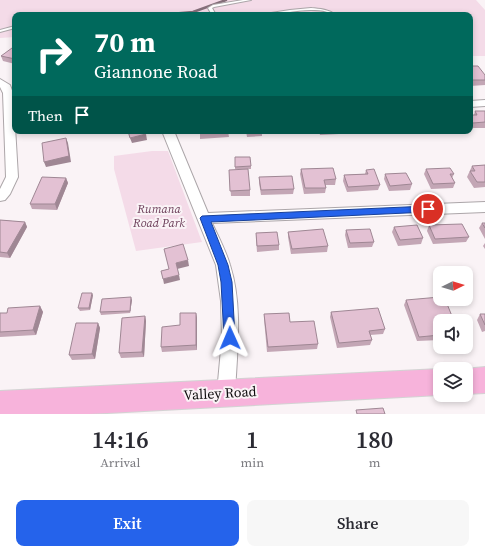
<!DOCTYPE html>
<html lang="en">
<head>
<meta charset="utf-8">
<style>
	body { margin:0; font-family:"Source Serif 4",serif; background:#f7f7f7; color:#2b2b33; height:100vh; display:flex; flex-direction:column; font-size:15px; white-space:nowrap }
	* { box-sizing:border-box; margin:0 }
	p { font-size:13px; color:#7c7c81 }
	.icon { flex:none; width:22px; height:22px; fill:none; stroke:currentColor; stroke-width:2; stroke-linecap:round; stroke-linejoin:round }
	.map { position:relative; height:414px; overflow:hidden }
	.panel { display:flex; flex-direction:column; background:#fff; flex:1 }
	.panel>* { flex:none }
	.top-card { position:absolute; left:12px; top:12px; width:461px; height:122px; border-radius:8px; box-shadow:0 2px 6px #0003; background:#00695c; color:#fff; overflow:hidden }
	.needle { width:26px; rotate:85deg }
	.tools { position:absolute; left:433px; top:266px; display:grid; gap:8px }
	.tools a { display:grid; place-items:center; width:40px; height:40px; border-radius:8px; background:#fff; box-shadow:0 2px 6px #0003; font-size:20px }
	.pin { position:absolute; display:grid; place-items:center; width:34px; height:34px; color:#fff; margin:-17px; border:2px solid #fff; border-radius:50%; box-shadow:0 1px 4px #0007 }
	.me { position:absolute; width:44px; margin:-22px; rotate:359deg; stroke-linejoin:round; filter:drop-shadow(0 0 3px #0008) }
	.turn { display:flex; align-items:center; gap:14px; height:84px; padding:0 16px; font-size:18px }
	.turn .icon { width:52px; height:52px; stroke-width:2.5 }
	.turn b { display:block; font-size:28px; line-height:34px }
	.then { display:flex; align-items:center; height:38px; padding:0 16px; background:#0003; gap:8px; font-size:15px }
	.eta { display:flex; justify-content:space-evenly; align-items:center; height:68px; text-align:center }
	.eta b { font-size:24px; font-weight:600; line-height:28px }
	.primary-button { display:flex; gap:8px; margin-top:auto; padding:8px 16px }
	.primary-button a { flex:1; height:46px; border-radius:8px; background:#2563eb; color:#fff; font-size:16px; font-weight:600; line-height:46px; text-align:center }
	.primary-button a+a { background:#f7f7f7; color:#2b2b33 }
	.map>svg:first-child { display:block }
</style>
</head>
<body>
<div class="map">
<svg width="485" height="414" viewBox="0 0 485 414">
	<rect width="100%" height="100%" fill="#faf3f6"/>
	<path fill="#f4dbe8" d="M0 0H476L485 10V56H470V15H317L315 12 286 15H15V37L0 38Z
		M152 151H168L202 242 136 251 114 169V156Z"/>
	<g fill="none" stroke-linecap="round" stroke-linejoin="round">
		<path stroke="#846e79" stroke-width="2.5" d="M159 15 193 12 226 0"/>
		<defs>
			<path id="service" d="M243 0H251L214 7 212 8 216 15H212L208 8 213 5Z
				M311 8C320 9 328 9 336 15 332 15 331 14 327 12 322 10 316 10 311 10 295 10 279 15 263 15L265 14 290 10Z
				M15 26V28L0 32V30Z"/>
			<path id="minor" d="M0 79 10 85 13 93 18 177 10 194 5 200 0 201V189L6 177 3 93 0 87Z
				M485 100V106L470 107V101Z
				M162 131H174L208 213 485 202V212L212 223C218 236 226 251 230 265 243 306 237 351 235 393L232 399 226 402 220 399 217 393 222 338 221 301 216 265Z"/>
			<path id="primary" d="M485 367V393L466 394V369H464Z
				M440 369V395L89 414H0V391Z"/>
		</defs>
		<use href="#service" stroke="#aca6a9" stroke-width="2"/>
		<use href="#minor" stroke="#aca6a9" stroke-width="2"/>
		<use href="#primary" stroke="#d3d3d3" stroke-width="2"/>
		<use href="#service" fill="#fff" fill-rule="evenodd"/>
		<use href="#minor" fill="#fff" fill-rule="evenodd"/>
		<use href="#primary" fill="#f7b3db" fill-rule="evenodd"/>
	</g>
	<path fill="#c3a6b5" d="M15 49V64L3 61 1 56Z
		M470 66 485 75V85L470 86Z
		M475 111H485V128H471L470 127V115H474Z
		M200 131H228L229 137 200 139Z
		M246 131H275V132H262V136L247 137Z
		M284 131H314L313 133 284 134Z
		M319 131H340L339 134 320 135Z
		M380 131H389V132H380Z
		M235 157 251 166V169H235Z
		M485 165V187L474 188 467 177 472 166Z
		M301 169 336 179 335 185H325L326 188 325 193 304 194 300 174Z
		M426 169 454 174 452 178 455 183 453 188 431 189 424 174Z
		M229 170 250 190V196H231Z
		M366 170 380 185 378 190 347 192 343 181 344 175 365 174Z
		M385 174 412 184 410 190 389 191 384 179Z
		M259 177 294 189 293 194 261 195 259 183Z
		M66 178 68 183 57 210 32 209 30 204Z
		M0 220 25 222 27 227 10 258 0 257Z
		M482 223H485V239L479 228Z
		M429 225 469 237 466 242 433 244 427 231Z
		M394 227 423 238 421 244 398 246 392 232Z
		M346 230 374 242 372 247 348 248 345 235Z
		M288 232 328 246 327 252 291 254 288 237Z
		M256 233 279 245V250L257 252 256 239Z
		M485 243V249L483 246Z
		M93 295 90 310 80 311 78 308Z
		M132 300 130 313 101 315 100 312Z
		M406 300 440 321V340L417 341 404 305Z
		M40 306 43 312 36 335 0 337V313H7Z
		M331 312 385 329 383 334 370 335 372 340 370 345 337 348 330 317Z
		M196 313 197 318V350L162 352 161 347 180 325Z
		M264 314 290 322 318 344 317 349 267 352 264 319Z
		M480 314H485V331L482 332 477 320Z
		M145 316 146 321 144 357 121 358 119 353Z
		M98 323 100 328 95 359 72 360 69 355Z"/>
	<path fill="#9f8794" d="M146 134 147 140 132 143 130 138Z
		M66 138 68 143 71 162 46 167 44 162Z
		M66 178 68 183 57 210 55 204Z
		M25 222 27 227 10 258 7 253Z
		M188 260 189 266 177 269 176 263Z
		M179 275 180 280 164 284 163 279Z
		M92 293 93 295 90 310 89 308Z
		M131 297 132 300 130 313V311Z
		M40 306 43 312 36 335 33 330Z
		M196 313 197 318V350L196 345Z
		M145 316 146 321 144 357 142 352Z
		M98 323 100 328 95 359 92 354Z"/>
	<path fill="#e3c1d3" stroke="#9f8794" d="M12 48 15 49V59L1 56Z
		M470 66H478L485 75V80H470Z
		M475 111H485V122L473 123 470 119V115H477Z
		M128 131H145L146 134 130 138Z
		M200 131H228V132L200 133Z
		M66 138 69 156 44 162 42 143Z
		M235 157H250L251 166 235 167Z
		M485 165V182H477L470 171H475L472 166Z
		M333 168 336 179 324 180 326 188H305L301 169Z
		M450 168 454 174H450L455 183 433 184 426 169Z
		M248 169 250 190 230 191 229 170Z
		M374 169 380 185 348 187 344 175 368 174 366 170Z
		M406 173 412 184 390 186 385 174Z
		M292 176 294 189 261 190 259 177Z
		M42 177 66 178 55 204H30Z
		M0 220 25 222 7 253 0 252Z
		M482 223H485V228Z
		M462 224 469 237 435 239 429 225Z
		M417 225 423 238 400 240 394 227Z
		M323 229 328 246 292 249 288 232Z
		M370 229 374 242 350 243 346 230Z
		M277 232 279 245 257 246 256 233Z
		M183 244 188 260 176 263 179 275 163 279 161 271 169 269 164 249Z
		M82 293H92L89 308H78Z
		M131 297 130 311 100 312 102 299Z
		M440 297V299H445L454 321H440V335L419 337 406 300Z
		M40 306 33 330 0 332V313H7L8 308Z
		M378 308 385 329 369 331 372 340 339 343 331 312Z
		M180 313H196V345L161 347 162 327 180 325Z
		M289 313 290 322 314 321 318 344 268 347 264 314Z
		M480 314H485V325Z
		M145 316 142 352 119 353 122 318Z
		M76 323H98L92 354 69 355Z
		M383 408 385 414H357L356 410Z"/>
	<path fill="#2563eb" stroke="#184099" d="M428 206 432 209 428 212 211 222 228 265 232 282 235 338 234 342 230 343 226 342 224 338 221 282 218 265 200 218 202 216Z"/>
	<g text-anchor="middle" stroke-width="4" stroke-linejoin="round" paint-order="stroke">
		<g font-size="12" font-style="italic" fill="#6c3e59" stroke="#faf3f6">
			<text x="159" y="213">Rumana<tspan x="159" dy="14">Road Park</tspan></text>
		</g>
		<g font-size="14" fill="#0d0b0c" stroke="#faf3f6">
			<text transform="translate(220 393) rotate(-3)" y="5">Valley Road</text>
		</g>
	</g>
</svg>
<div class="tools">
<a><svg class="needle" viewBox="-14 -14 28 28"><path d="M0-13l5 13h-10z" fill="#e53935"/><path d="M0 13l5-13h-10z" fill="#7c7c81"/></svg></a>
<a><svg class="icon" aria-label="sound" viewBox="0 0 24 24"><path d="M4 9h4l5-4v14l-5-4H4zM17 9q2 3 0 6"/></svg></a>
<a><svg class="icon" aria-label="layers" viewBox="0 0 24 24"><path d="M12 4l9 5-9 5-9-5zM3 14l9 5 9-5"/></svg></a>
</div>
<div class="pin" style="left:428px;top:209px;background:#d93025"><svg class="icon" aria-label="arrive" viewBox="0 0 24 24"><path d="M6 21V4h12l-3 4 3 4H6"/></svg></div>
<svg class="me" style="left:230px;top:338px" viewBox="-20 -20 40 40"><path d="M0-17L14 15 0 8-14 15z" fill="#2563eb" stroke="#fff" stroke-width="4"/></svg>
<div class="top-card">
<div class="turn"><svg class="icon" aria-label="right" viewBox="0 0 24 24"><path d="M7 20v-9h11M14 6l5 5-5 5"/></svg><div><b>70 m</b>Giannone Road</div></div>
<div class="then">Then<svg class="icon" aria-label="arrive" viewBox="0 0 24 24"><path d="M6 21V4h12l-3 4 3 4H6"/></svg></div>
</div>
</div>
<section class="panel">
<div class="eta">
<div><b>14:16</b><p>Arrival</p></div>
<div><b>1</b><p>min</p></div>
<div><b>180</b><p>m</p></div>
</div>
<div class="primary-button"><a>Exit</a><a>Share</a></div>
</section>
</body>
</html>
